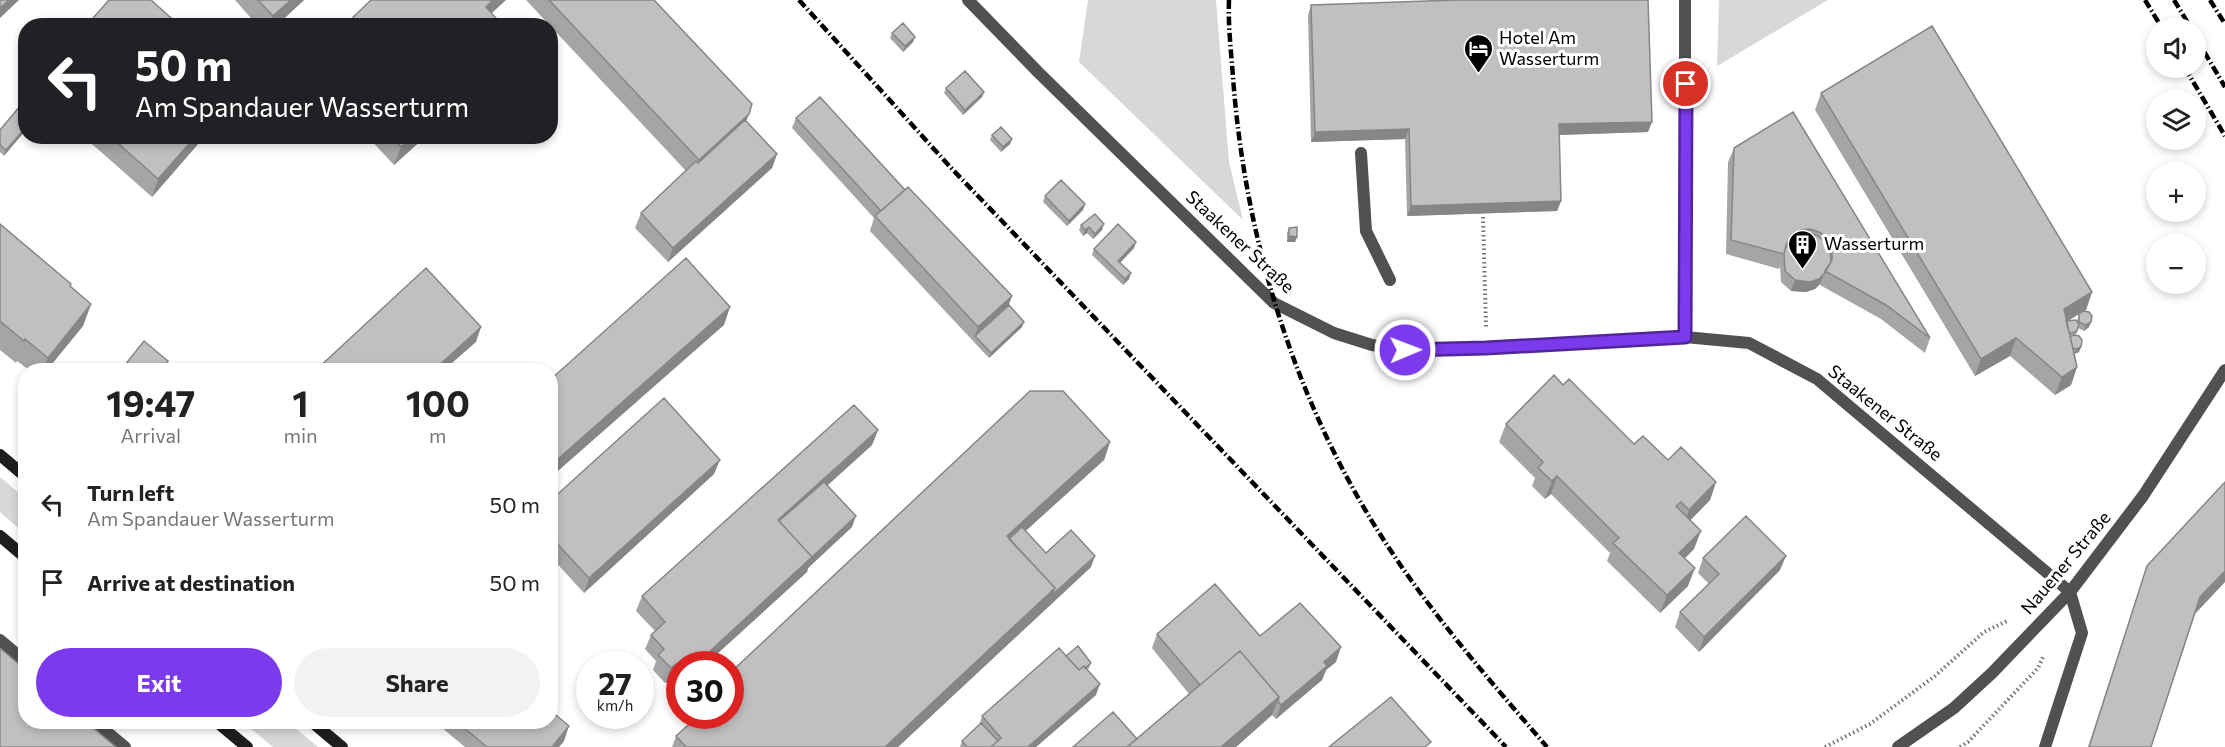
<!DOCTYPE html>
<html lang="en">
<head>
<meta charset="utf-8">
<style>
	body { margin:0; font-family:Commissioner,sans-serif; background:#f2f2f2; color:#222; height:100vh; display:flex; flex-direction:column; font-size:22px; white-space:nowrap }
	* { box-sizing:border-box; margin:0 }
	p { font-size:20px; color:#767676 }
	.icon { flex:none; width:33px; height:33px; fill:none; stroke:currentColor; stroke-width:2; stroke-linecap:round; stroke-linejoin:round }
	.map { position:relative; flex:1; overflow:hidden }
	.drawer { position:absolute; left:18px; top:363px; width:540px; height:366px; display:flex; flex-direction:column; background:#fff; border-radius:24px; box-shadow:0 3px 9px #0003 }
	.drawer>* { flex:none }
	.top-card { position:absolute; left:18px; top:18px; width:540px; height:126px; border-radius:24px; box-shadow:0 3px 9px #0003; background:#202124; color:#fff; overflow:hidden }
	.tools { position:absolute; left:2146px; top:18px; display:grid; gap:12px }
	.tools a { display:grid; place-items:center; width:60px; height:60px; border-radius:50%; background:#fff; box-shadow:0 3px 9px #0003; font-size:30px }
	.speed { position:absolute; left:576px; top:651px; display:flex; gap:12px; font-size:30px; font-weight:700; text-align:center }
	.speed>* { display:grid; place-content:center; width:78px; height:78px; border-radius:50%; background:#fff; box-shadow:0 3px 9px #0003; line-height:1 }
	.speed small { font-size:15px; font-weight:400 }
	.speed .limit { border:9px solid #d22; background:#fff; color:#111 }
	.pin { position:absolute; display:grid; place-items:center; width:51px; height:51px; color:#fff; margin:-26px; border:3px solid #fff; border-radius:50%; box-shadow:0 2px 6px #0007 }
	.me { position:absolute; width:66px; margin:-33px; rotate:89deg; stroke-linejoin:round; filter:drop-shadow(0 0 4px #0008) }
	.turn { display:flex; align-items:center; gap:21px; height:126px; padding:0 18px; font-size:27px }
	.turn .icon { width:78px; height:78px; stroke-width:2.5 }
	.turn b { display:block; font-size:42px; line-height:51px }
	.eta { display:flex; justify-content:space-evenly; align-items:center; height:102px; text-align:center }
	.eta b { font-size:36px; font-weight:700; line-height:42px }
	.primary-button { display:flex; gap:12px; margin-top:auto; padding:12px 18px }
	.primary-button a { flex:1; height:69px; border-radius:36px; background:#7c3aed; color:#fff; font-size:24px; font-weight:700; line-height:69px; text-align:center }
	.primary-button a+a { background:#f2f2f2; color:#222 }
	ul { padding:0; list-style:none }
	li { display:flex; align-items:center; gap:18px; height:78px; padding:0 18px }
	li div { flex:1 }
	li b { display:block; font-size:22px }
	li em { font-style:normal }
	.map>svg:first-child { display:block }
</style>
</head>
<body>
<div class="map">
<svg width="2225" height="747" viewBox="0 0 2225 747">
	<rect width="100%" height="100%" fill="#fff"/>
	<path fill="#d8d8d8" d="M1088 0H1216L1229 162 1243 220 1079 62Z
		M1719 0H1828L1717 66Z
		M0 477 25 498V534L0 512Z
		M243 722H288L318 747H273Z"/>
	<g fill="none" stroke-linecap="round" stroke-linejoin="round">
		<path stroke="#737373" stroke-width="4" stroke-dasharray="1.5 3" stroke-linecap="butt" d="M1483 217 1486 327
			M1825 747 1870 724 1935 676 1984 632 2007 621
			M1960 747 1968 742 2038 668 2044 655"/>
		<path stroke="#515151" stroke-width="12" d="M1361 153 1366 231 1390 280
			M0 640 26 662
			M95 722 125 747"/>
		<path stroke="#515151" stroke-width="12" d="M968 0 1038 72 1274 303 1334 333 1372 345 1405 350 1486 348 1685 337 1749 343 1817 379 2070 592 2082 633 2045 747
			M1685 0V337"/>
		<path stroke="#515151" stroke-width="12" d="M1898 747 1954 708 1992 673 2070 592 2143 496 2225 370"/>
		<path stroke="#1e1e1e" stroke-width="12" d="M0 455 26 477
			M0 536 26 558
			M217 722 247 747
			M312 722 342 747"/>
		<path stroke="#000" stroke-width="4.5" stroke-dasharray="9 3 1.5 3" stroke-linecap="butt" d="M799 0 953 170 1506 747
			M1229 0C1228 25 1231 51 1233 77 1245 241 1296 406 1387 545 1434 617 1491 682 1547 747
			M2145 0 2162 28
			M2174 0 2191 28
			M2210 0 2225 24
			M2196 38 2225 87
			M2185 68 2225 136"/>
	</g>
	<path fill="#a5a5a5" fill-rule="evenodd" d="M235 0H304L276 26H258Z
		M526 0H654L747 122 777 154 772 168 668 262 635 228 641 213 686 171Z
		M1311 5 1648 132 1559 135 1561 201 1557 211 1407 216 1405 139 1311 142 1308 15Z
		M892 33 915 37 913 42 903 52 890 38Z
		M946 88 984 92 982 97 963 115 944 93Z
		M1821 93 2092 292 2086 310 2084 311 2089 327 2084 331 2078 328 2076 335 2079 352 2074 354 2077 367 2071 385 2055 395 2010 356 1975 376 1815 110ZM2079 314 2077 321H2068Z
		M26 108 4 156 0 152V130Z
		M1793 112 1930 338 1925 353 1881 319 1820 285V284L1815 289 1806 292 1791 291 1781 282 1780 266 1779 269 1726 254 1728 162 1734 148Z
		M796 118 1009 305 1022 327 989 358 870 231 874 218 792 128Z
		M992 135 1012 139 1010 144 1001 152 990 140Z
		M83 136H205L152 197Z
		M367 136H426L394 165Z
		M1045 196 1085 204 1083 210 1067 226 1043 202Z
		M0 224 71 284 70 287 91 304 83 326 47 370H29L17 361 16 363 0 350Z
		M1081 225 1102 230 1093 239 1087 233 1083 236 1079 230Z
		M1289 228 1297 237 1295 242H1287V233Z
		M1134 248 1120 263 1129 279 1123 285 1092 255 1094 249Z
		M1563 385 1634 444 1716 482 1710 500 1690 520 1694 549 1685 558 1688 586 1660 613 1607 561 1610 553 1551 494 1545 499 1532 486 1535 478 1499 442 1506 424Z
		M878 430 872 445 827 486 852 527 808 568 807 572 706 664H680V687L671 678 665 683 653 670 656 661 645 649 651 635 655 631 636 611 642 596Z
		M1110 442 1104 460 1025 531 1046 553 1091 567 898 747H672L676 736Z
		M714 474 584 593 550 556V501Z
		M1703 558 1780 570 1699 652 1675 627 1680 612 1709 584 1698 573Z
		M2147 566 2195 614 2151 747H2088Z
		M1157 634 1260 636 1336 662 1326 670 1322 680 1276 719 1272 715 1236 747H1073L1137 739 1189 694 1152 648Z
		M1066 656 1091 663 1089 668 1087 670 1096 695 1036 747H960L962 741 979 726 982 716Z
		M435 722H550L564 741 559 747H465Z"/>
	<path fill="#868686" d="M9 0H19L0 18V8Z
		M291 0H304L276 26H269L273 16Z
		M493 0H506L479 25 486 7Z
		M915 37 913 42 903 52 905 46Z
		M984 92 982 97 963 115 965 110Z
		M749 114 743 131 693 178 699 160Z
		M1652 122 1648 132 1555 135 1559 124Z
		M26 127V130L4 156 6 150Z
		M1409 129 1405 139 1311 142 1315 132Z
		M196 136H205L152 197 158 179Z
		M413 136H426L394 165 401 147Z
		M1012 139 1010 144 1001 152 1003 147Z
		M777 154 772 168 668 262 673 248Z
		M1561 201 1557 211 1407 216 1411 206Z
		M1085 204 1083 210 1067 226 1069 221Z
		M1104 224 1102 230 1093 239 1095 234Z
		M1089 227 1087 233 1083 236 1085 230Z
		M1810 229 1805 244 1784 254 1786 245 1792 235 1801 230Z
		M1289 236 1297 237 1295 242H1287Z
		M1136 242 1134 248 1116 267 1118 261Z
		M1131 273 1129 279 1123 285 1125 279Z
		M1824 274 1820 284 1815 289 1806 292 1791 291 1795 280Z
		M2092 292 2086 310 2057 327 2064 309Z
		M1012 296 1007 310 975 336 978 327Z
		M91 304 83 326 47 370H43L48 358Z
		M730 307 724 325 550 478V466Z
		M1024 322 1022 327 989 358 991 353Z
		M2091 322 2089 327 2084 331 2086 325Z
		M481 327 476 342 444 370H434Z
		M2016 338 2010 356 1975 376 1981 359Z
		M2081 347 2079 352 2074 354 2076 349Z
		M168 361 166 366 163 370H160Z
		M2077 367 2071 385 2055 395 2062 377Z
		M878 430 872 445 780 528 778 520Z
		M1110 442 1104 460 1008 547 1007 536Z
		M720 460 714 474 584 593 589 578Z
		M1557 476 1551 494 1545 499 1552 481Z
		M1716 482 1710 500 1683 528 1689 510Z
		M856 516 852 527 808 568 807 572 706 664H696Z
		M1701 531 1694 549 1672 571 1679 553Z
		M1095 556 1091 567 898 747H885L1055 588Z
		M1786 556 1780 570 1699 652 1704 637Z
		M1695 568 1688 586 1660 613 1667 595Z
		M2225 571V582L2194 615 2200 597Z
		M1341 647 1336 662 1326 670 1322 680 1276 719 1281 705 1324 662Z
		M676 664 671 678 665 683 671 668Z
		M1100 684 1096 695 1036 747H1028Z
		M1279 697 1272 715 1236 747H1221Z
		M569 726 564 741 559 747H552Z"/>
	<path fill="#c0c0c0" stroke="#868686" stroke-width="1.5" d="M0 0H9L0 8Z
		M109 0H151L180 26H86Z
		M258 0H291L273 16Z
		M371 0H493L486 7 503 26H344Z
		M549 0H654L752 104 749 114 699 160Z
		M1456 0H1648L1652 122 1559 124 1561 201 1411 206 1409 129 1315 132 1311 5Z
		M903 23 915 37 905 46 892 33Z
		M1932 26 2092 292 2064 309 2077 367 2062 377 2016 338 1981 359 1821 93Z
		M965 71 984 92 965 110 946 88Z
		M820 97 905 190 881 211 796 118Z
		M21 105 26 108V127L6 150 0 145V130Z
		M1793 112 1930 338 1886 305 1825 271 1832 260V251L1827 237 1819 232 1810 229 1801 230 1792 235 1786 245 1784 254 1731 240 1734 148Z
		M745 120 777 154 673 248 641 213 696 161 698 163Z
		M1001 127 1012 139 1003 147 992 135Z
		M110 136H196L158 179Z
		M391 136H413L401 147Z
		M1061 180 1085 204 1069 221 1045 196Z
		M908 187 1012 296 978 327 875 216Z
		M1095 214 1104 224 1095 234 1089 227 1085 230 1081 225Z
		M0 224 71 284 70 286 91 304 48 358 25 339 24 341 0 321Z
		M1118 224 1136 242 1118 261 1131 273 1125 279 1094 249Z
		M1297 227V237L1289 236V228Z
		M1809 233 1818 236 1825 242 1830 250 1831 262 1824 274 1819 279 1810 282 1795 280 1785 271 1784 254 1785 249 1791 239 1799 235Z
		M686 258 730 307 550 466V380Z
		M426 268 481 327 434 370H316Z
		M1009 305 1024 322 991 353 975 336Z
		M2083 311 2089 312 2092 316 2091 322 2086 325 2079 322V314Z
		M2076 320 2079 324 2077 331 2072 333 2069 332 2066 321Z
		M2074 335 2079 336 2082 340 2081 347 2076 349 2073 348 2070 337Z
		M144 341 168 361 160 370H121Z
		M1554 375 1563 385 1569 379 1634 444 1643 436 1668 460 1681 447 1716 482 1689 510 1681 502 1676 506 1701 531 1679 553 1695 568 1667 595 1613 543 1619 538 1557 476 1552 481 1538 468 1543 462 1506 424Z
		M1030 391H1063L1110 442 1007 536 1055 588 885 747H686L676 736 698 716H730V673Z
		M664 398 720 460 589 578 550 536V501Z
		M854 405 878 430 778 520 812 557 696 664H680V667L676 664 671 668 658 655 664 649 651 635 665 622 642 596Z
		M824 482 856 516 812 557 779 521Z
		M2225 482V571L2200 597 2151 747H2089L2147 566Z
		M1746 516 1786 556 1704 637 1680 612 1719 574 1703 558Z
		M1022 527 1046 553 1071 530 1095 556 1052 595 1055 588 1009 539Z
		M1215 584 1260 636 1300 603 1341 647 1324 662 1327 666 1281 705 1278 701 1279 697 1240 651 1200 685 1157 634Z
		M1078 646 1091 663 1085 668 1084 666 1079 670 1066 656Z
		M0 648 26 670V722H86L116 747H0Z
		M1059 648 1079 670 1084 666 1100 684 1028 747H991L1001 738 982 716Z
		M1240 651 1279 697 1221 747H1127Z
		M1391 697 1431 742 1425 747H1329Z
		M550 710 569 726 552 747H487L457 722H550Z
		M1113 712 1137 739 1127 747H1073Z
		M981 723 998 741 991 747H967L962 741Z"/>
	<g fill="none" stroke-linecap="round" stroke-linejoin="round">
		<defs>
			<path id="route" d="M1405 350 1486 348 1685 337 1686 84"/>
		</defs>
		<use href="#route" stroke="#51269a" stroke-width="15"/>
		<use href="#route" stroke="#7c3aed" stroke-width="10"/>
	</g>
	<defs>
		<symbol id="hotel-pin" viewBox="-11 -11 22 30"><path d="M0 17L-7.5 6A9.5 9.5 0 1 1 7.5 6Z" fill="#000" stroke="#fff"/><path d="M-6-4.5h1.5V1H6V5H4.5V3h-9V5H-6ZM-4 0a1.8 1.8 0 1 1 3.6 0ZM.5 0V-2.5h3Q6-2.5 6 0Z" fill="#fff"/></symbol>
		<symbol id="building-pin" viewBox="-11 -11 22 30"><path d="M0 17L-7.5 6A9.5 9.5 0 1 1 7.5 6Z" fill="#000" stroke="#fff"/><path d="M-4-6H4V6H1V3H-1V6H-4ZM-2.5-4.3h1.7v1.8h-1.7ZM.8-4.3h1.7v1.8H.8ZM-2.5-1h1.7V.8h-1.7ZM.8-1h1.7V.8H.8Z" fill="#fff"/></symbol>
	</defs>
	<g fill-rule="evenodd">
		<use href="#hotel-pin" x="1462" y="32" width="33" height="45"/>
		<use href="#building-pin" x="1786" y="228" width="33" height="45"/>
	</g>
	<g text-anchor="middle" stroke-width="6" stroke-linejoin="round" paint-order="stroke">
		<g font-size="18" fill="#000" stroke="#fff" text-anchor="start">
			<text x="1499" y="44">Hotel Am<tspan x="1499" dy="21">Wasserturm</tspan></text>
			<text x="1824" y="250">Wasserturm</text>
		</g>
		<g font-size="18" fill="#000" stroke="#fff">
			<text transform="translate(1240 242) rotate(43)" y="6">Staakener Straße</text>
			<text transform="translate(1885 413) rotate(39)" y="6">Staakener Straße</text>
			<text transform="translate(2066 563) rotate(-50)" y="6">Nauener Straße</text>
		</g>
	</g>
</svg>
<div class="tools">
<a><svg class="icon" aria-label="sound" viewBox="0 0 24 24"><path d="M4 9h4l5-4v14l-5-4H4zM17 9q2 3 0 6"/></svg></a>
<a><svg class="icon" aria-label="layers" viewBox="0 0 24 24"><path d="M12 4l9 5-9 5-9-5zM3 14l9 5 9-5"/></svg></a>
<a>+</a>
<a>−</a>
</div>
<div class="speed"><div>27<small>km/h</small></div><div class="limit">30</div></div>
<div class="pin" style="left:1686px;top:84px;background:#d93025"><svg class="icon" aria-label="arrive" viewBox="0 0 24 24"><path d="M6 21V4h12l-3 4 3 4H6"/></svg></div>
<svg class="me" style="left:1405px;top:350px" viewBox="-20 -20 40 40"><circle r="17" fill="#7c3aed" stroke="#fff" stroke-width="3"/><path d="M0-11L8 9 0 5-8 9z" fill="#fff"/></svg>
<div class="top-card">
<div class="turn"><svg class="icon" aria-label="left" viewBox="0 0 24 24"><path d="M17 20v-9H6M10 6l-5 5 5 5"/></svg><div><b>50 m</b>Am Spandauer Wasserturm</div></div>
</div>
<section class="drawer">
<div class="eta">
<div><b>19:47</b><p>Arrival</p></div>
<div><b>1</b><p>min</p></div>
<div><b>100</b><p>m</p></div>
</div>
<ul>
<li><svg class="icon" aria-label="left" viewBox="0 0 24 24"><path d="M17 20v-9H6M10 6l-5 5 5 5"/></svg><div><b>Turn left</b><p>Am Spandauer Wasserturm</p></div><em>50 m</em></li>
<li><svg class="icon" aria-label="arrive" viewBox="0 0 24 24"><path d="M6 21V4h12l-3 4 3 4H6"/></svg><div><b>Arrive at destination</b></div><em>50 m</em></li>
</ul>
<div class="primary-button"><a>Exit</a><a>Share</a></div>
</section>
</div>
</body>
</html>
